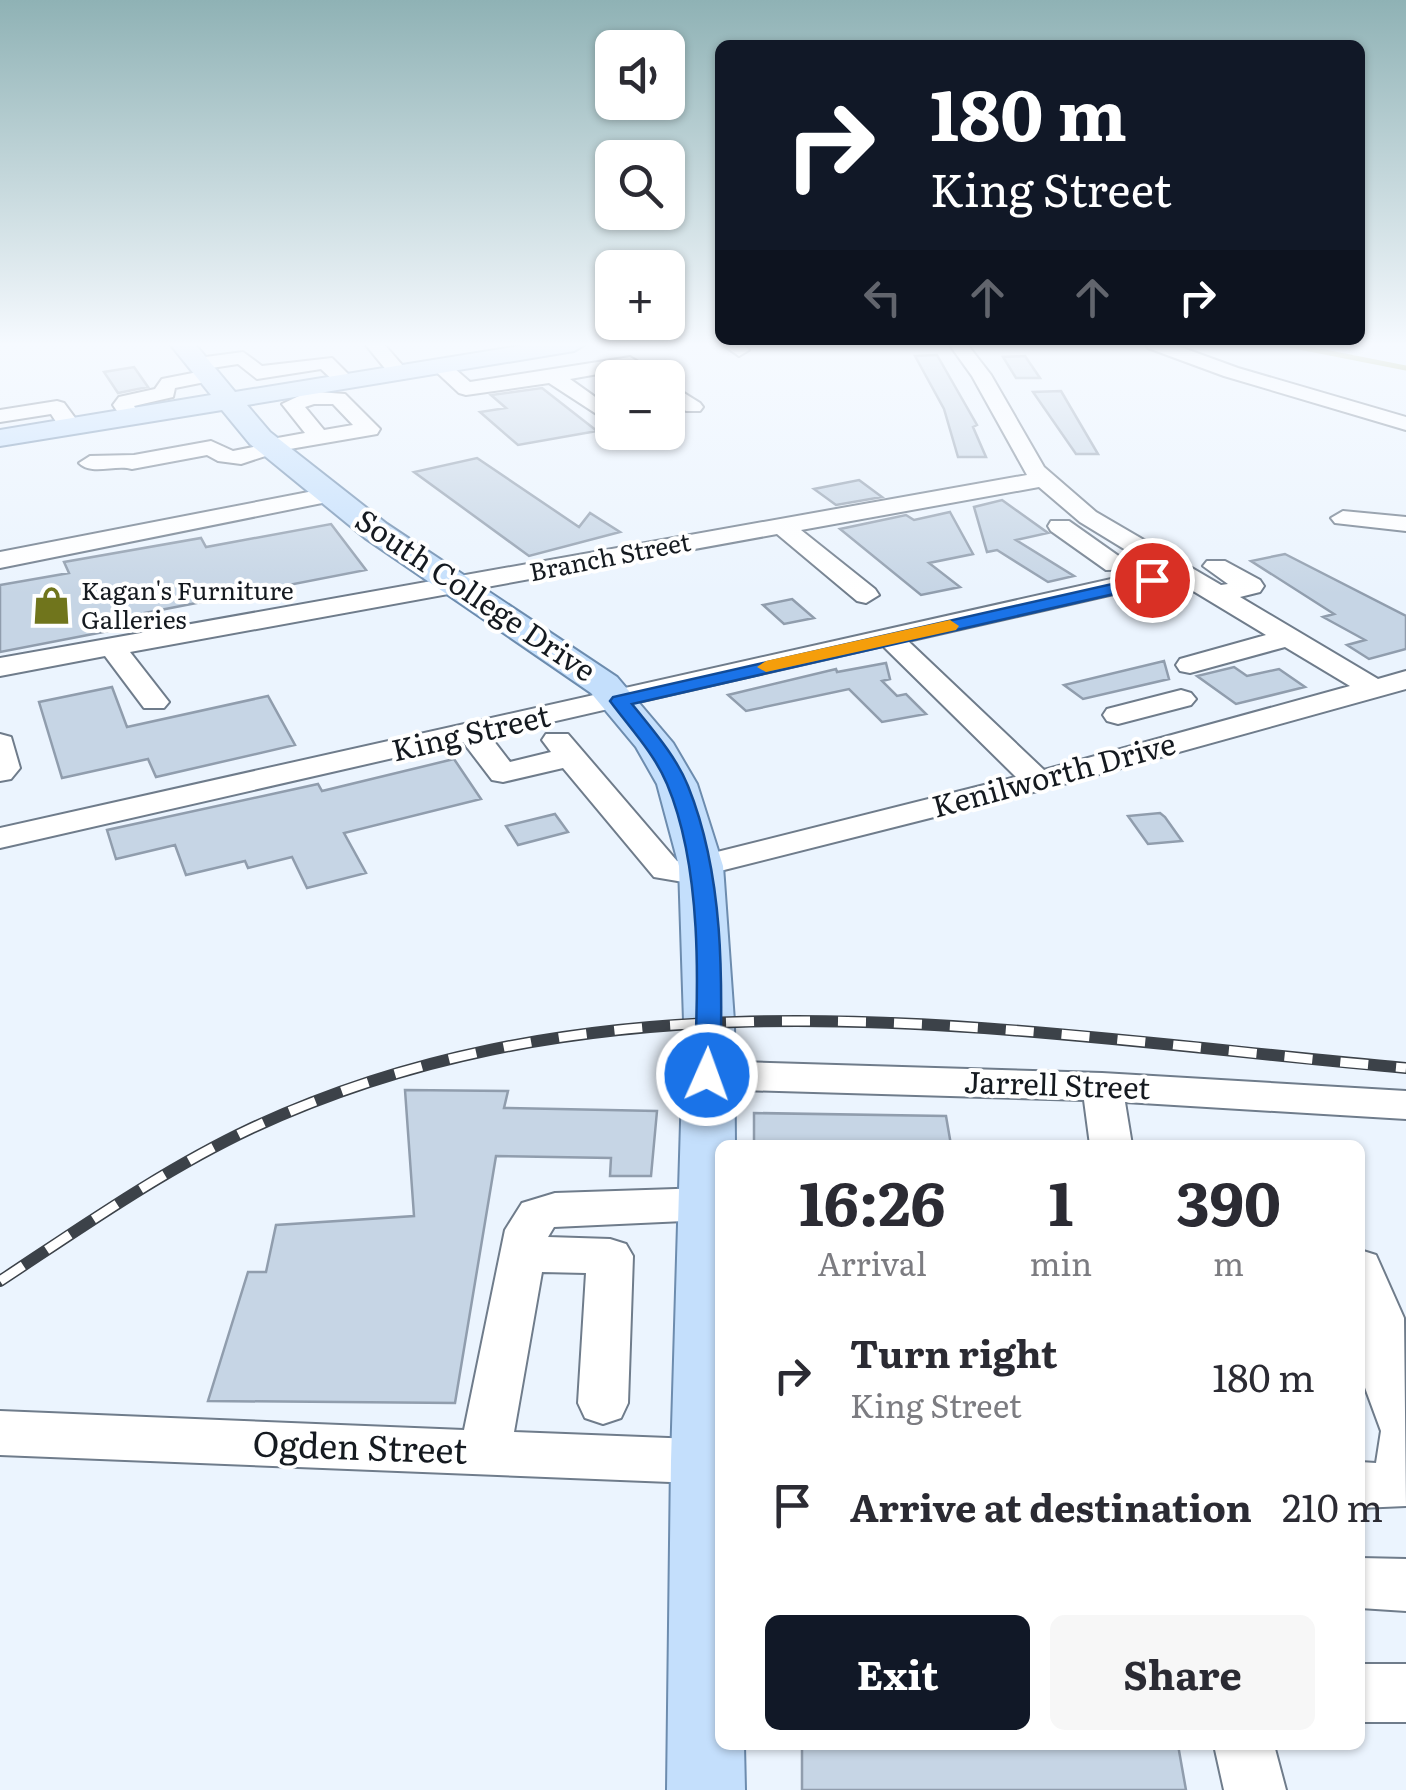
<!DOCTYPE html>
<html lang="en">
<head>
<meta charset="utf-8">
<style>
	body { margin:0; font-family:Literata,serif; background:#f7f7f7; color:#2b2b33; height:100vh; display:flex; flex-direction:column; font-size:38px; white-space:nowrap }
	* { box-sizing:border-box; margin:0 }
	p { font-size:32px; color:#7c7c81 }
	.icon { flex:none; width:55px; height:55px; fill:none; stroke:currentColor; stroke-width:2; stroke-linecap:round; stroke-linejoin:round }
	.map { position:relative; flex:1; overflow:hidden }
	.side { position:absolute; left:715px; top:1140px; width:650px; height:610px; display:flex; flex-direction:column; background:#fff; border-radius:15px; box-shadow:0 2px 8px #0004 }
	.side>* { flex:none }
	.hud { position:absolute; left:715px; top:40px; width:650px; height:305px; border-radius:15px; box-shadow:0 2px 8px #0004; background:#111827; color:#fff; overflow:hidden }
	.controls { position:absolute; left:595px; top:30px; display:grid; gap:20px }
	.controls a { display:grid; place-items:center; width:90px; height:90px; border-radius:15px; background:#fff; box-shadow:0 2px 8px #0004; font-size:50px }
	.pin { position:absolute; display:grid; place-items:center; width:85px; height:85px; color:#fff; margin:-42px; border:5px solid #fff; border-radius:50%; box-shadow:0 2px 10px #0007 }
	.me { position:absolute; width:110px; margin:-55px; rotate:2deg; stroke-linejoin:round; filter:drop-shadow(0 0 8px #0008) }
	.turn { display:flex; align-items:center; gap:35px; height:210px; padding:0 50px; font-size:45px }
	.turn .icon { width:130px; height:130px; stroke-width:2.5 }
	.turn b { display:block; font-size:70px; line-height:85px }
	.lanes { display:flex; align-items:center; height:95px; padding:0 50px; background:#0003; justify-content:center; gap:50px; direction:ltr }
	.lanes .off { opacity:.35 }
	.eta { display:flex; justify-content:space-evenly; align-items:center; height:170px; text-align:center }
	.eta b { font-size:60px; font-weight:700; line-height:70px }
	.cta { display:flex; gap:20px; margin-top:auto; padding:20px 50px }
	.cta a { flex:1; height:115px; border-radius:15px; background:#111827; color:#fff; font-size:40px; font-weight:700; line-height:115px; text-align:center }
	.cta a+a { background:#f7f7f7; color:#2b2b33 }
	ul { padding:0; list-style:none }
	li { display:flex; align-items:center; gap:30px; height:130px; padding:0 50px }
	li div { flex:1 }
	li b { display:block; font-size:38px }
	li em { font-style:normal }
	.map>svg:first-child { display:block }
</style>
</head>
<body>
<div class="map">
<svg width="1406" height="1790" viewBox="0 0 1406 1790">
	<rect width="100%" height="100%" fill="#ebf4fe"/>
	<g fill="none" stroke-linecap="round" stroke-linejoin="round">
		<path stroke="#a9af69" stroke-width="5" d="M1284 344 1406 368"/>
	</g>
	<path fill="#c6d5e5" stroke="#909dad" stroke-width="2.5" d="M937 355 977 425 973 427 986 457H958L944 409 915 356Z
		M1025 356 1040 378H1016L1003 357Z
		M134 367 148 387 118 393 104 372Z
		M542 388 597 431 518 445 480 412 506 408 491 395Z
		M1061 391 1098 454H1076L1033 392Z
		M477 458 579 527 590 513 620 532 529 556 414 472Z
		M859 480 882 497 836 505 814 489Z
		M1002 500 1048 533 1016 540 1074 576 1048 582 997 550 987 552 974 507Z
		M950 512 973 554 929 563 960 587 921 595 840 529 906 515 914 520Z
		M331 524 366 570 145 613 150 623 0 652V585L69 573 64 562 201 538 206 547Z
		M1285 554 1406 616V649L1369 659 1347 645 1365 640 1323 617 1334 614 1251 561Z
		M792 599 814 618 784 624 763 605Z
		M1164 661 1169 679 1083 699 1064 685Z
		M886 663 890 679 882 681 897 696 906 694 926 714 882 722 849 689 746 711 728 695 836 669 837 672Z
		M1234 667 1247 676 1279 669 1305 687 1236 704 1197 676Z
		M112 687 127 727 268 696 295 745 156 777 148 759 62 778 39 702Z
		M454 759 481 799 344 833 366 873 307 888 292 857 248 868 245 861 186 875 175 845 116 859 107 830 318 784 322 791Z
		M1160 813 1165 817 1182 841 1148 844 1128 816Z
		M555 814 568 832 518 845 506 826Z
		M405 1090 508 1091 504 1108 657 1111 651 1176H610L611 1158 496 1156 455 1403 208 1401 248 1272H266L276 1225 414 1216Z
		M754 1113 946 1116 951 1145H754Z
		M802 1745H1178L1186 1790H802Z"/>
	<g fill="none" stroke-linecap="round" stroke-linejoin="round">
		<defs>
			<path id="minor" d="M365 344H384L409 373 406 377H392Z
				M722 344H743L749 350 739 356Z
				M949 344H967L991 375 1044 467 1096 512 1221 585 1228 584 1203 566 1207 561H1225L1260 580 1264 586 1260 592 1240 597 1378 679 1406 671V689L1049 788 716 872 713 882 701 885 654 877 563 768 503 782 492 780 463 742 0 848V828L1156 569 1106 570 1051 531 1048 526 1051 521H1069L1120 557 1134 555 1080 522 1039 487 801 530 875 589 879 595 866 603 857 601 777 534 130 652 169 702 164 708H144L105 656 0 676V658L1027 475 972 376ZM1175 580 1266 635 1180 659 1176 665 1180 671 1190 673 1285 647 1350 686 1044 770 908 641ZM883 646 1016 777 689 859 686 863 677 861 568 734H546L542 740 551 752 510 762 490 736Z
				M1146 344H1172L1238 368 1406 417V430L1224 376 1148 348Z
				M243 352 262 366 332 358 356 382 353 386H339L321 369 257 379 238 364 198 370 188 364 198 358Z
				M630 357 640 363 637 367 570 379 612 409V424L549 383 466 395 459 393 430 366 433 362H447L470 382Z
				M208 370 218 376 215 380 175 388 173 397 134 406 141 416 137 420H123L113 405 119 397 155 389 162 379Z
				M302 382 318 392 345 394 380 429 377 434 284 450 241 464 218 461 207 455 132 469C115 464 92 476 79 463L90 456 134 455 211 441 233 451 258 446 261 441 305 433 282 404 299 396 292 388ZM314 404H333L353 425 324 430 305 407Z
				M668 383 700 403 703 407 700 411H686L668 398Z
				M57 401 64 403 81 426 78 431H62L51 414 0 422V410Z
				M329 488 341 495 337 500 0 568V552Z
				M1343 511 1406 517V531L1335 523 1331 518Z
				M1181 690 1191 693 1196 699 1191 705 1118 724 1107 721 1103 715 1107 709Z
				M0 734 11 737 20 768 11 779 0 781Z
				M707 1061 1102 1073 1406 1091V1119L1125 1102 1132 1145H1090L1084 1100 707 1089 693 1085 687 1075 693 1065Z
				M706 1188 720 1192V1216L706 1220 554 1227 548 1237 610 1239 626 1244 633 1256 628 1403 621 1418 603 1424 585 1418 578 1403 586 1273 542 1272 514 1432 720 1440V1484L0 1455V1411L464 1430 505 1230 522 1203 555 1193Z
				M1360 1250 1376 1255 1404 1318 1406 1506 1360 1508V1462L1376 1463 1381 1431 1360 1374Z
				M1360 1558 1406 1559V1611L1360 1608Z
				M1360 1664H1406V1722H1360Z
				M1214 1745H1274L1286 1790H1224Z"/>
			<path id="major" d="M170 344H195L235 392 531 344H586L574 351 247 405 270 432 387 524 617 677 673 743 697 784 723 866 734 1021 735 1145H720V1745H744L745 1790H667L671 1461 684 1021 679 866 657 784 636 747 591 693 365 538 250 444 222 410 0 446V430L211 395Z"/>
		</defs>
		<use href="#minor" stroke="#6f7c8b" stroke-width="4"/>
		<use href="#major" stroke="#6d8cae" stroke-width="4"/>
		<use href="#minor" fill="#fff" fill-rule="evenodd"/>
		<use href="#major" fill="#c4dffc" fill-rule="evenodd"/>
		<defs>
			<path id="rail" d="M0 1281C82 1227 163 1170 252 1128 621 957 1017 1034 1406 1068"/>
		</defs>
		<use href="#rail" stroke="#3c4249" stroke-width="12"/>
		<use href="#rail" stroke="#fff" stroke-width="9" stroke-dasharray="28" stroke-linecap="butt"/>
	</g>
	<linearGradient id="sky" x2="0" y2="1"><stop stop-color="#8fb2b5"/><stop offset="0.58" stop-color="#f6faff"/><stop offset="1" stop-color="#f6faff" stop-opacity="0"/></linearGradient>
	<rect width="1406" height="594" fill="url(#sky)"/>
	<path fill="#1a73e8" stroke="#114b97" stroke-width="2.5" d="M1152 575 1158 576V584L632 704C652 729 676 756 688 786 724 875 723 980 720 1075L716 1081H698L694 1075C699 985 702 867 667 784 654 753 630 728 610 701L613 697Z"/>
	<path fill="#f59e0b" d="M950 620 959 626 956 630 766 672 757 667 766 661Z"/>
	<defs>
		<symbol id="shop-bare" viewBox="-9 -9 18 18"><path d="M-5-2.5h2.3a2.7 3.5 0 0 1 5.4 0H5L5.5 6h-11ZM-1.5-2.5h3a1.5 2.3 0 0 0-3 0Z" fill="#70751c" stroke="#fff" stroke-width="2.5" paint-order="stroke"/></symbol>
	</defs>
	<g fill-rule="evenodd">
		<use href="#shop-bare" x="24" y="578" width="55" height="55"/>
	</g>
	<g text-anchor="middle" stroke-width="8" stroke-linejoin="round" paint-order="stroke">
		<g font-size="25" fill="#151a20" stroke="#fff">
			<text transform="translate(610 557) rotate(-11)" y="9">Branch Street</text>
		</g>
		<g font-size="25" fill="#151a20" stroke="#fff" text-anchor="start">
			<text x="81" y="600">Kagan's Furniture<tspan x="81" dy="29">Galleries</tspan></text>
		</g>
		<g font-size="30" fill="#151a20" stroke="#fff">
			<text transform="translate(475 596) rotate(34)" y="10">South College Drive</text>
			<text transform="translate(471 734) rotate(-13)" y="10">King Street</text>
			<text transform="translate(1054 776) rotate(-15)" y="10">Kenilworth Drive</text>
			<text transform="translate(1057 1086) rotate(2)" y="10">Jarrell Street</text>
		</g>
		<g font-size="35" fill="#151a20" stroke="#fff">
			<text transform="translate(360 1448) rotate(2)" y="12">Ogden Street</text>
		</g>
	</g>
</svg>
<div class="controls">
<a><svg class="icon" aria-label="sound" viewBox="0 0 24 24"><path d="M4 9h4l5-4v14l-5-4H4zM17 9q2 3 0 6"/></svg></a>
<a><svg class="icon" aria-label="search" viewBox="0 0 24 24"><circle cx="10" cy="10" r="6"/><path d="M15 15l6 6"/></svg></a>
<a>+</a>
<a>−</a>
</div>
<div class="pin" style="left:1152px;top:580px;background:#d93025"><svg class="icon" aria-label="arrive" viewBox="0 0 24 24"><path d="M6 21V4h12l-3 4 3 4H6"/></svg></div>
<svg class="me" style="left:707px;top:1075px" viewBox="-20 -20 40 40"><circle r="17" fill="#1a73e8" stroke="#fff" stroke-width="3"/><path d="M0-11L8 9 0 5-8 9z" fill="#fff"/></svg>
<div class="hud">
<div class="turn"><svg class="icon" aria-label="right" viewBox="0 0 24 24"><path d="M7 20v-9h11M14 6l5 5-5 5"/></svg><div><b>180 m</b>King Street</div></div>
<div class="lanes"><svg class="icon off" aria-label="left" viewBox="0 0 24 24"><path d="M17 20v-9H6M10 6l-5 5 5 5"/></svg><svg class="icon off" aria-label="ahead" viewBox="0 0 24 24"><path d="M12 20V5M6 11l6-6 6 6"/></svg><svg class="icon off" aria-label="ahead" viewBox="0 0 24 24"><path d="M12 20V5M6 11l6-6 6 6"/></svg><svg class="icon" aria-label="right" viewBox="0 0 24 24"><path d="M7 20v-9h11M14 6l5 5-5 5"/></svg></div>
</div>
<section class="side">
<div class="eta">
<div><b>16:26</b><p>Arrival</p></div>
<div><b>1</b><p>min</p></div>
<div><b>390</b><p>m</p></div>
</div>
<ul>
<li><svg class="icon" aria-label="right" viewBox="0 0 24 24"><path d="M7 20v-9h11M14 6l5 5-5 5"/></svg><div><b>Turn right</b><p>King Street</p></div><em>180 m</em></li>
<li><svg class="icon" aria-label="arrive" viewBox="0 0 24 24"><path d="M6 21V4h12l-3 4 3 4H6"/></svg><div><b>Arrive at destination</b></div><em>210 m</em></li>
</ul>
<div class="cta"><a>Exit</a><a>Share</a></div>
</section>
</div>
</body>
</html>
